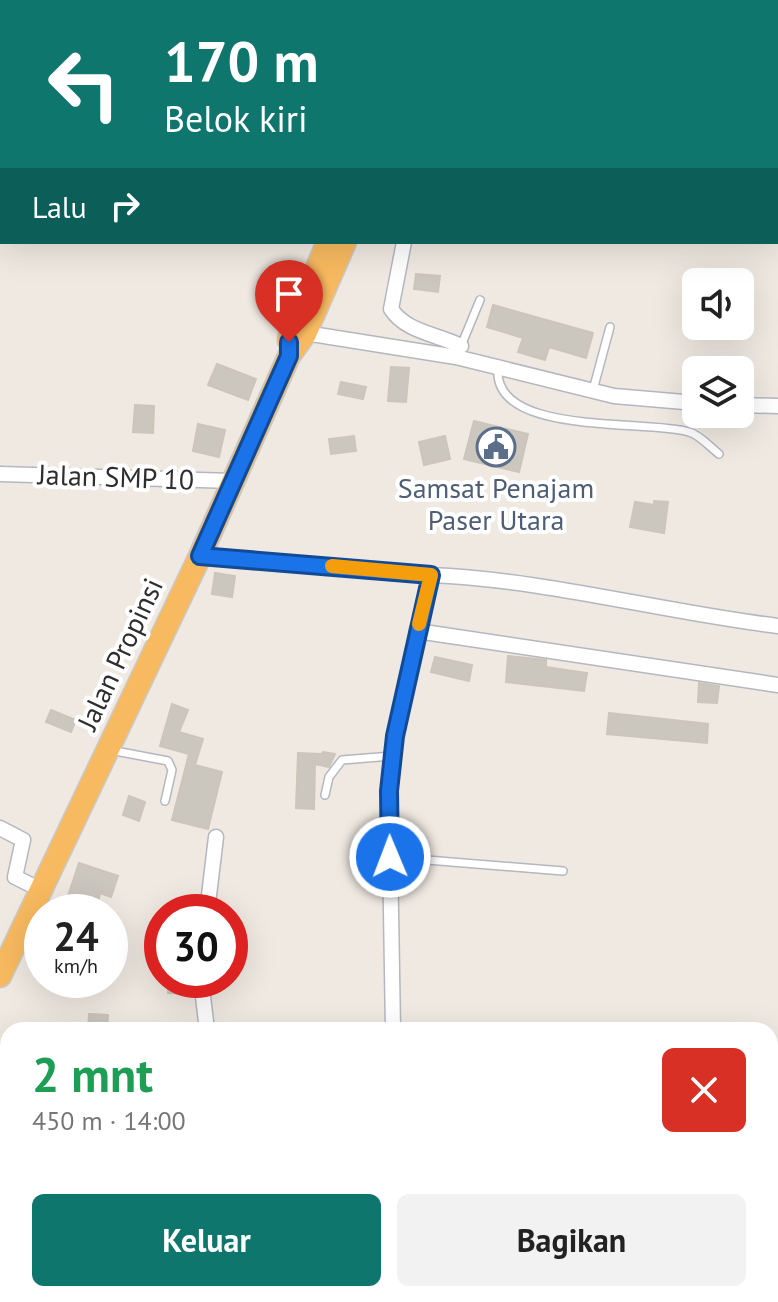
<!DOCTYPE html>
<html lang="id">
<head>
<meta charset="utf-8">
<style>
	body { margin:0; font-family:"PT Sans",sans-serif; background:#f2f2f2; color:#222; height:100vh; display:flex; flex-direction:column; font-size:30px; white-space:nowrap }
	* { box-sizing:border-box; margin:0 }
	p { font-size:26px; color:#767676 }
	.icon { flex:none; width:44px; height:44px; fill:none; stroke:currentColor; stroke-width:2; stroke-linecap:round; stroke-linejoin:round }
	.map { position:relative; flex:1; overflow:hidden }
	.sheet { position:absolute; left:0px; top:1022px; width:778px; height:280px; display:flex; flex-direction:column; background:#fff; border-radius:24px 24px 0 0; box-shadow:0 8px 32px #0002 }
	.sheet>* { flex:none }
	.guide { position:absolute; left:0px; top:0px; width:778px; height:244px; box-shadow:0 8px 32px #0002; background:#0f766e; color:#fff; overflow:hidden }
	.tools { position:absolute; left:682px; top:268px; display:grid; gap:16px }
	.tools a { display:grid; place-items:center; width:72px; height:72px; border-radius:12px; background:#fff; box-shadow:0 8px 32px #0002; font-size:40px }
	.speed { position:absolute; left:24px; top:894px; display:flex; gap:16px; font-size:40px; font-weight:700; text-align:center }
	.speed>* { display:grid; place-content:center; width:104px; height:104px; border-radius:50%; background:#fff; box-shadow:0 8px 32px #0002; line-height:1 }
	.speed small { font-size:20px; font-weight:400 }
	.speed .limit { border:12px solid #d22; background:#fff; color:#111 }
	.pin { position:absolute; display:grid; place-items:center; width:68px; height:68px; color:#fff; margin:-82px -34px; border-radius:50% 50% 50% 0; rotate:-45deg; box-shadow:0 0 8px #0007 }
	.pin .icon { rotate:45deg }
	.me { position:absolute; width:88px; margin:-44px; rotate:359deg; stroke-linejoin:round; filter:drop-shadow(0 0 6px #0008) }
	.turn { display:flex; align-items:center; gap:28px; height:168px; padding:0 32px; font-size:36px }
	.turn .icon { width:104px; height:104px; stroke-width:2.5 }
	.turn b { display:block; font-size:56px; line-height:68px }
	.then { display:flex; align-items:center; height:76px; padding:0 32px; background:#0003; gap:16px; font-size:30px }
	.round { display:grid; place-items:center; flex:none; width:84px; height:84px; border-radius:12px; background:#f2f2f2 }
	.headline { display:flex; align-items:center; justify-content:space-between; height:136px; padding:0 32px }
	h1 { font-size:48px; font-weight:700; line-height:60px; color:#1e9e55 }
	.cta { display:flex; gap:16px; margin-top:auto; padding:16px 32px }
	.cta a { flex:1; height:92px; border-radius:12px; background:#0f766e; color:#fff; font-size:32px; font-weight:700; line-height:92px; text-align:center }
	.cta a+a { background:#f2f2f2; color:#222 }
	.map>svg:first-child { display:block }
</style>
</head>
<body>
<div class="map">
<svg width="778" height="1302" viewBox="0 0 778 1302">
	<rect width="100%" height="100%" fill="#efe9e1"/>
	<path fill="#cbc7bf" stroke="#cbc5ba" stroke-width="2" d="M416 274 440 276 438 292 414 289Z
		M493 305 593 333 586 358 549 347 545 360 518 352 523 338 487 327Z
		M217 364 256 379 248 400 208 385Z
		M391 367 409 368 406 402 388 401Z
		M341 382 366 387 363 399 338 394Z
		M135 405 154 406 153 433 133 432Z
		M474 421 528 434 519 472 464 459Z
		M198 424 225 430 219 457 193 451Z
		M354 436 356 451 331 454 329 439Z
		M445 436 450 459 424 465 419 442Z
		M654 501 668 502 664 533 630 527 635 502 654 505Z
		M215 573 235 576 232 597 212 594Z
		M508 656 546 660V667L587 673 584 691 506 682Z
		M435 657 472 665 469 681 431 672Z
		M699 683 719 686 717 703 698 702Z
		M172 704 188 710 179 732 203 739 195 765 222 772 208 829 172 820 189 754 160 746Z
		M51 710 76 720 71 732 46 722Z
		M609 713 708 724 707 743 607 734Z
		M323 752 335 754 329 767 315 764 314 809 296 808 298 753 322 754Z
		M129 796 145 802 139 821 123 815Z
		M79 863 118 876 111 897 100 893 96 912 64 908Z
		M169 980H191L192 994 168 993Z
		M89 1014 108 1015 107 1030H88Z"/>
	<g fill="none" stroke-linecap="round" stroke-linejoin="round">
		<defs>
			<path id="service" d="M473 0 480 2
				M461 346 480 300
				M498 368C492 437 647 419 689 432 700 435 710 447 719 454
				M593 390 610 327
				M110 750 168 761 172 770 165 801
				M325 795 329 777 342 760 392 756
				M390 857 563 871"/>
			<path id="minor" d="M0 75H2
				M404 242 391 309C406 332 437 334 461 346
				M299 332 456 357 614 396 696 403
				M740 405 778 406
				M0 474 233 481
				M200 556 431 575 395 736 389 791 393 1030
				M431 575C548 580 662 612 778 626
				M417 631 778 685
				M0 828 23 840 15 877 41 890
				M207 912 216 837
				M201 980 207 1030
				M0 1116 8 1117
				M0 1181 8 1180
				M434 1294 436 1302
				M234 1302V1294"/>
			<path id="trunk" d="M455 2 456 0
				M289 341 291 329 328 242
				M0 976 200 556 289 356 305 334 345 242"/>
		</defs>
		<use href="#service" stroke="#b4b7c1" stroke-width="10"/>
		<use href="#minor" stroke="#b4b7c1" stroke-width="17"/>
		<use href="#trunk" stroke="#c9c9c9" stroke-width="25"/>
		<use href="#service" stroke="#fff" stroke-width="7"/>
		<use href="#minor" stroke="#fff" stroke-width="14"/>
		<use href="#trunk" stroke="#f8ba60" stroke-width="22"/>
	</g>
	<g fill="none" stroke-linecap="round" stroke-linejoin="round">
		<defs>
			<path id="route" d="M289 342V356L200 556 431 575 395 736 389 791 390 857"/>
		</defs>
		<use href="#route" stroke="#114b97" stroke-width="20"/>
		<use href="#route" stroke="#1a73e8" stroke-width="14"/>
		<path stroke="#f59e0b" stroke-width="14" d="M332 566 431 575 419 624"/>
	</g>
	<defs>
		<symbol id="civic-ring" viewBox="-11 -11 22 22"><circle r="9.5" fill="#fff" stroke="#5c6f8a" stroke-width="1.5"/><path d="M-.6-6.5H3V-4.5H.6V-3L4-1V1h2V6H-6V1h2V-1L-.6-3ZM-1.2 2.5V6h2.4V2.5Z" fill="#5c6f8a"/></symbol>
	</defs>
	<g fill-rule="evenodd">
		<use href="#civic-ring" x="474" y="425" width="44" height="44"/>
	</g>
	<g text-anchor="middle" stroke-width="8" stroke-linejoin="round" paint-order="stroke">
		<g font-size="28" fill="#2e2e2e" stroke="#fff">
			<text transform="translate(116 477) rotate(2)" y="10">Jalan SMP 10</text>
			<text transform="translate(120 654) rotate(-65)" y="10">Jalan Propinsi</text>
		</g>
		<g font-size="28" fill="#4e5e75" stroke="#fff">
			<text x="496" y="498">Samsat Penajam<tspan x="496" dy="32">Paser Utara</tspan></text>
		</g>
	</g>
</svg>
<div class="tools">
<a><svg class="icon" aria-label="sound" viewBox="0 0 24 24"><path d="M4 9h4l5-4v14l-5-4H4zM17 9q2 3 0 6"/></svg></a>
<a><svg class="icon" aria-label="layers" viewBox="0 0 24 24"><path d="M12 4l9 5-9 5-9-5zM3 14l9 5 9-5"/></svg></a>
</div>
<div class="speed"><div>24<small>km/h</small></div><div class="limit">30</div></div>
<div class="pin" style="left:289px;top:342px;background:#d93025"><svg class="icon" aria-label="arrive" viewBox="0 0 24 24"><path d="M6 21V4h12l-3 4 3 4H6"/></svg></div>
<svg class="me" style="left:390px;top:857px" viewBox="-20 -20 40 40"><circle r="17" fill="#1a73e8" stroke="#fff" stroke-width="3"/><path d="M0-11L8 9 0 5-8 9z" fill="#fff"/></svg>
<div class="guide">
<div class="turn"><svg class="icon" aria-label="left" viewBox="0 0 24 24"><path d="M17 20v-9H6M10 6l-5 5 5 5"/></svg><div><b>170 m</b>Belok kiri</div></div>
<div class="then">Lalu<svg class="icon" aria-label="right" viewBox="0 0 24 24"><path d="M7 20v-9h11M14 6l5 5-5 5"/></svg></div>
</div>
<section class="sheet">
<div class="headline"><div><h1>2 mnt</h1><p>450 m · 14:00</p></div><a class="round" style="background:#d93025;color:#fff"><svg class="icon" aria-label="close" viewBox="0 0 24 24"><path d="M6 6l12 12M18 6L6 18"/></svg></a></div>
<div class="cta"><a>Keluar</a><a>Bagikan</a></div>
</section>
</div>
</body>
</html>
